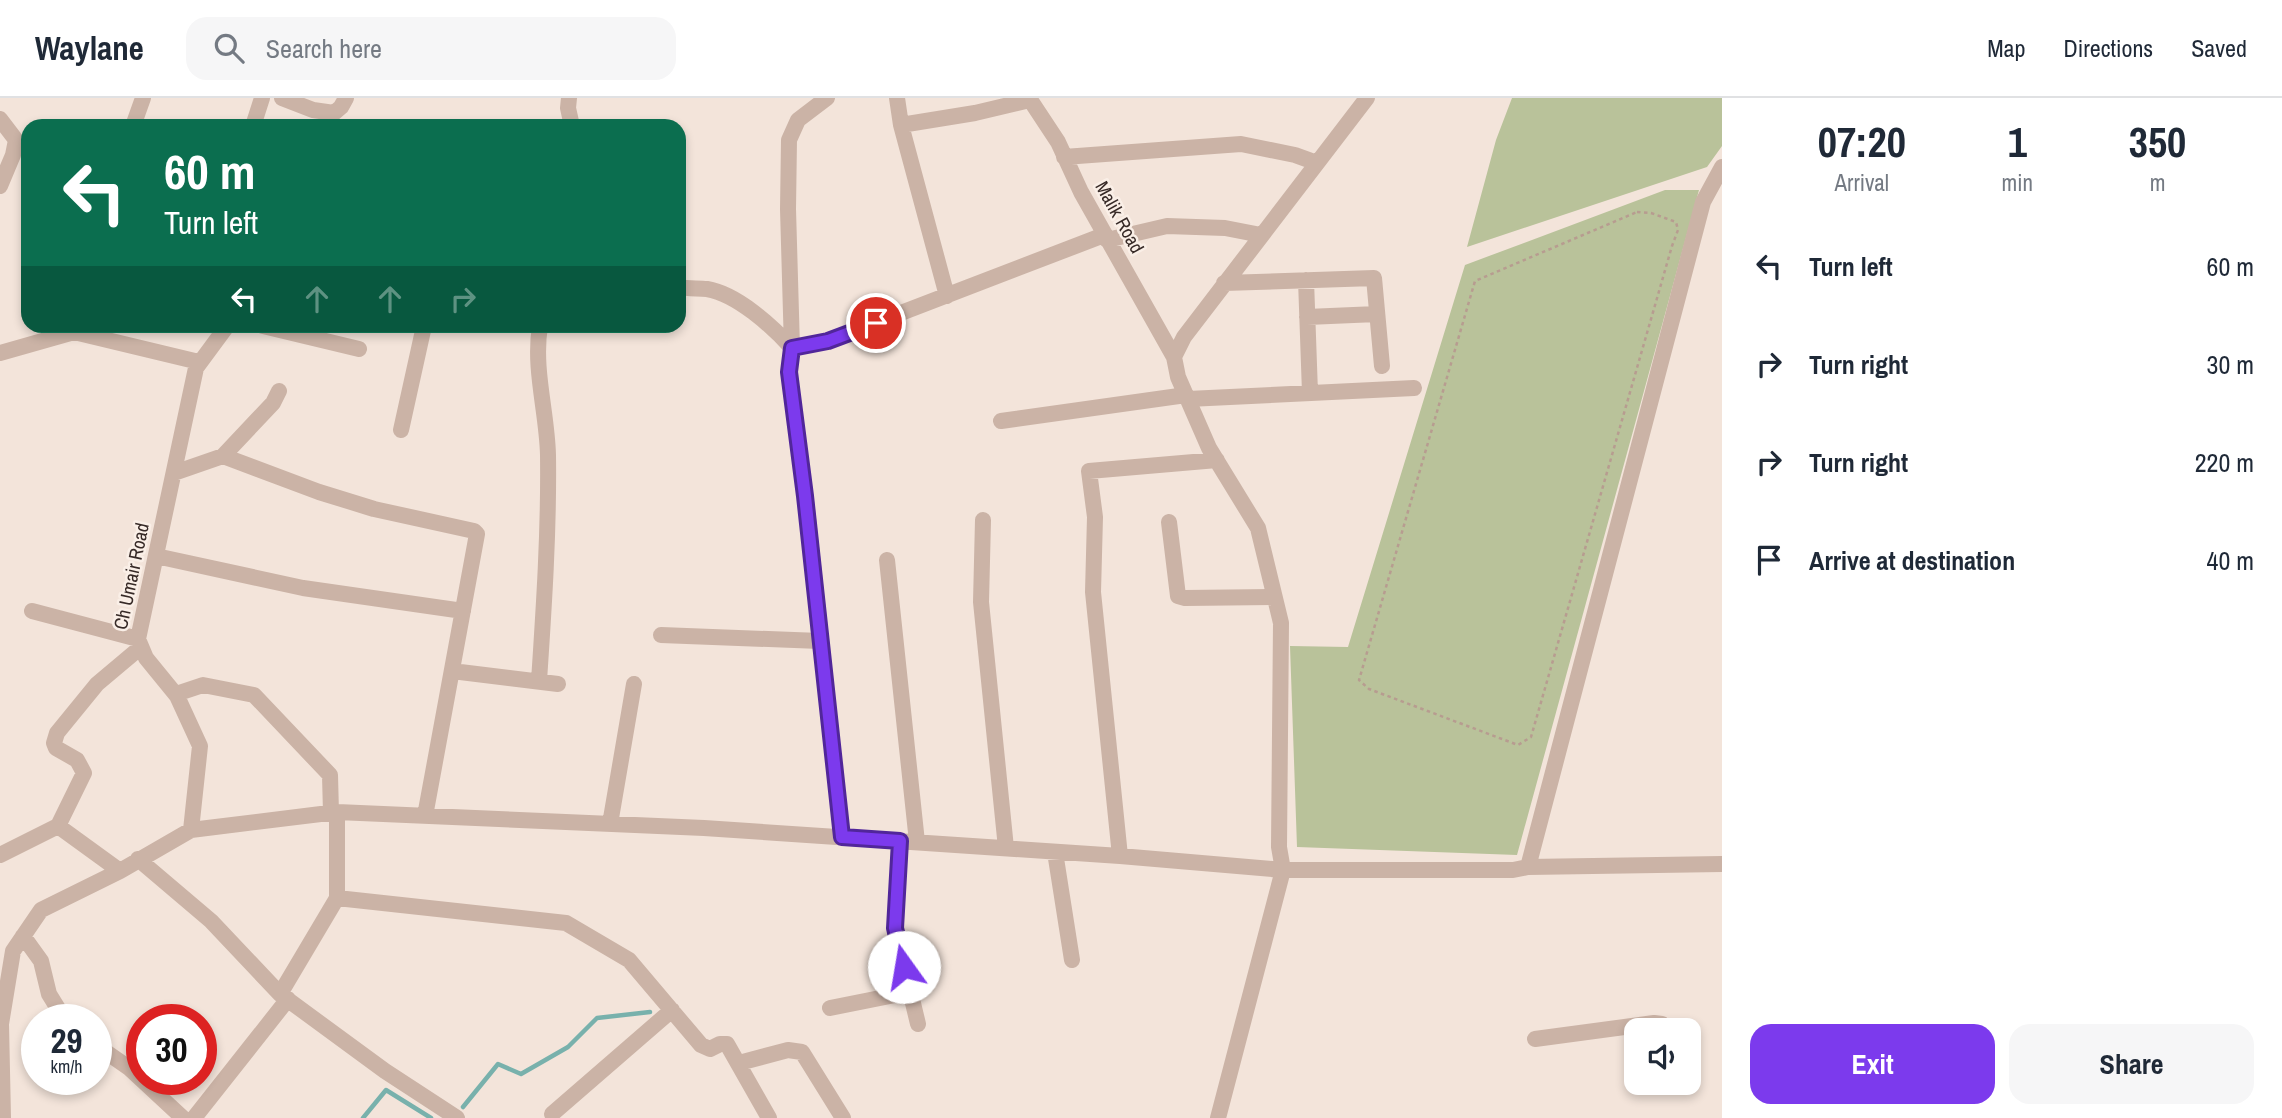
<!DOCTYPE html>
<html lang="en">
<head>
<meta charset="utf-8">
<style>
	body { margin:0; font-family:"Archivo Narrow",sans-serif; background:#f6f6f7; color:#1f2937; height:100vh; display:flex; flex-direction:column; font-size:26px; white-space:nowrap }
	* { box-sizing:border-box; margin:0 }
	p { font-size:23px; color:#747a83 }
	.icon { flex:none; width:38px; height:38px; fill:none; stroke:currentColor; stroke-width:2; stroke-linecap:round; stroke-linejoin:round }
	.map { position:relative; flex:1; overflow:hidden }
	.details { display:flex; flex-direction:column; background:#fff; width:560px }
	.details>* { flex:none }
	.top-card { position:absolute; left:21px; top:21px; width:665px; height:214px; border-radius:21px; box-shadow:0 4px 10px #0003; background:#0b6e4f; color:#fff; overflow:hidden }
	.tools { position:absolute; left:1624px; top:920px; display:grid; gap:14px }
	.tools a { display:grid; place-items:center; width:77px; height:77px; border-radius:14px; background:#fff; box-shadow:0 4px 10px #0003; font-size:35px }
	.speed { position:absolute; left:21px; top:906px; display:flex; gap:14px; font-size:35px; font-weight:700; text-align:center }
	.speed>* { display:grid; place-content:center; width:91px; height:91px; border-radius:50%; background:#fff; box-shadow:0 4px 10px #0003; line-height:1 }
	.speed small { font-size:18px; font-weight:400 }
	.speed .limit { border:10px solid #d22; background:#fff; color:#111 }
	.pin { position:absolute; display:grid; place-items:center; width:60px; height:60px; color:#fff; margin:-30px; border:4px solid #fff; border-radius:50%; box-shadow:0 2px 7px #0007 }
	.me { position:absolute; width:77px; margin:-38px; rotate:347deg; stroke-linejoin:round; filter:drop-shadow(0 0 5px #0008) }
	.turn { display:flex; align-items:center; gap:24px; height:147px; padding:0 28px; font-size:32px }
	.turn .icon { width:91px; height:91px; stroke-width:2.5 }
	.turn b { display:block; font-size:49px; line-height:60px }
	.lanes { display:flex; align-items:center; height:66px; padding:0 28px; background:#0003; justify-content:center; gap:35px; direction:ltr }
	.lanes .off { opacity:.35 }
	.eta { display:flex; justify-content:space-evenly; align-items:center; height:119px; text-align:center }
	.eta b { font-size:42px; font-weight:700; line-height:49px }
	.action { display:flex; gap:14px; margin-top:auto; padding:14px 28px }
	.action a { flex:1; height:80px; border-radius:21px; background:#7c3aed; color:#fff; font-size:28px; font-weight:700; line-height:80px; text-align:center }
	.action a+a { background:#f6f6f7; color:#1f2937 }
	ul { padding:0; list-style:none }
	li { display:flex; align-items:center; gap:21px; height:98px; padding:0 28px }
	li div { flex:1 }
	li b { display:block; font-size:26px }
	li em { font-style:normal }
	header { display:flex; align-items:center; gap:42px; box-sizing:border-box; height:98px; padding:0 35px; background:#fff; border-bottom:2px solid #e0e1e3 }
	header strong { font-size:33px }
	nav { display:flex; gap:38px; margin-inline-start:auto; font-size:24px }
	.search { width:490px; height:63px; background:#f6f6f7; display:flex; align-items:center; gap:18px; box-sizing:border-box; padding:0 24px; border-radius:21px; color:#747a83; font-size:26px }
	main { display:flex; flex:1; min-height:0 }
	.map>svg:first-child { display:block }
</style>
</head>
<body>
<header>
<strong>Waylane</strong>
<div class="search"><svg class="icon" aria-label="search" viewBox="0 0 24 24"><circle cx="10" cy="10" r="6"/><path d="M15 15l6 6"/></svg>Search here</div>
<nav><a>Map</a><a>Directions</a><a>Saved</a></nav>
</header>
<main>
<div class="map">
<svg width="1722" height="1020" viewBox="0 0 1722 1020">
	<rect width="100%" height="100%" fill="#f3e4da"/>
	<path fill="#b9c29a" d="M1512 0H1722V48L1707 69 1467 149 1496 42Z
		M1665 92H1699L1517 757 1297 749 1290 548 1348 549 1465 167Z"/>
	<g fill="none" stroke-linecap="round" stroke-linejoin="round">
		<path stroke="#78b1ac" stroke-width="4.5" d="M463 1009 498 966 521 976 568 949 597 920 650 914
			M363 1020 386 992 431 1020"/>
		<path stroke="#b79c90" stroke-width="2.5" stroke-dasharray="3.5 3.5" stroke-linecap="butt" d="M1637 114 1651 115 1676 124 1678 132 1672 148 1531 639 1518 647 1369 591 1359 582 1475 183Z"/>
		<path stroke="#cbb3a6" stroke-width="16" d="M282 0 313 12 334 15 341 9 346 0
			M569 0 568 10 572 28
			M827 0 798 22 789 42 788 111 792 250 789 274 807 411 842 739
			M897 0 901 27 947 198
			M1029 0 1058 44 1081 94 1174 259
			M0 21 16 42 13 57 0 88
			M901 27 975 15 1030 2
			M133 28 143 0
			M253 28 262 0
			M1064 59 1241 46 1295 57 1317 65
			M1107 142 1167 128 1225 130 1261 137
			M1306 182 1310 295
			M1224 185 1374 180 1382 268
			M679 189C688 191 698 190 707 191 737 196 772 228 792 250
			M1307 219 1377 216
			M263 228 359 251
			M792 250 828 243 1104 137
			M0 255 74 234 199 264
			M1188 301 1414 290
			M1001 323 1186 297
			M401 332 424 228
			M223 358 273 305 279 293
			M174 375 223 358 319 394 374 411 474 433 477 436 425 718
			M983 422 981 504 1006 750
			M1169 424 1178 498 1185 500 1274 499
			M156 458 303 490 463 513
			M887 462 917 744
			M32 513 138 541
			M661 537 820 543
			M452 573 558 586
			M539 583C544 508 549 432 548 357 547 314 533 271 540 228
			M176 596 203 587 254 597 330 677 331 715
			M610 726 634 586
			M191 732 200 648 177 598 146 560 138 541 196 270 227 228
			M900 743 895 830 918 926
			M1055 754 1072 862
			M0 757 58 728
			M1120 758 1093 494 1095 419 1089 373 1217 362
			M138 761 211 823 280 896 385 973 457 1020
			M1528 769 1703 104 1722 69
			M120 773 58 728 84 675 77 662 56 650 54 645 57 635 97 586 141 549
			M337 800 566 825 629 862 701 947 710 951 720 946H727L769 1020
			M23 838 41 863 49 896 65 922
			M280 896 337 800V714
			M830 910 910 894
			M1535 941 1654 925 1662 926 1666 933
			M96 947 129 970 183 1020
			M739 965 788 952 802 954 843 1020
			M552 1016 672 912
			M3 1020 1 926 13 853 41 812 120 773 191 732 337 714 704 730 1120 758 1283 772H1513L1528 769 1722 766
			M194 1020 288 901
			M1218 1020 1283 772 1279 749 1281 525 1258 430 1209 350 1178 279 1174 259 1184 239 1367 0"/>
	</g>
	<g fill="none" stroke-linecap="round" stroke-linejoin="round">
		<defs>
			<path id="route" d="M876 225 828 243 792 250 789 274 805 398 842 739 900 743 895 830 904 869"/>
		</defs>
		<use href="#route" stroke="#51269a" stroke-width="18"/>
		<use href="#route" stroke="#7c3aed" stroke-width="12"/>
	</g>
	<g text-anchor="middle" stroke-width="5" stroke-linejoin="round" paint-order="stroke">
		<g font-size="19" fill="#372a27" stroke="#faefe7">
			<text transform="translate(1120 119) rotate(61)" y="7">Malik Road</text>
			<text transform="translate(131 478) rotate(-78)" y="7">Ch Umair Road</text>
		</g>
	</g>
</svg>
<div class="tools">
<a><svg class="icon" aria-label="sound" viewBox="0 0 24 24"><path d="M4 9h4l5-4v14l-5-4H4zM17 9q2 3 0 6"/></svg></a>
</div>
<div class="speed"><div>29<small>km/h</small></div><div class="limit">30</div></div>
<div class="pin" style="left:876px;top:225px;background:#d93025"><svg class="icon" aria-label="arrive" viewBox="0 0 24 24"><path d="M6 21V4h12l-3 4 3 4H6"/></svg></div>
<svg class="me" style="left:904px;top:869px" viewBox="-20 -20 40 40"><circle r="19" fill="#fff"/><path d="M0-13L10 11 0 6-10 11z" fill="#7c3aed"/></svg>
<div class="top-card">
<div class="turn"><svg class="icon" aria-label="left" viewBox="0 0 24 24"><path d="M17 20v-9H6M10 6l-5 5 5 5"/></svg><div><b>60 m</b>Turn left</div></div>
<div class="lanes"><svg class="icon" aria-label="left" viewBox="0 0 24 24"><path d="M17 20v-9H6M10 6l-5 5 5 5"/></svg><svg class="icon off" aria-label="ahead" viewBox="0 0 24 24"><path d="M12 20V5M6 11l6-6 6 6"/></svg><svg class="icon off" aria-label="ahead" viewBox="0 0 24 24"><path d="M12 20V5M6 11l6-6 6 6"/></svg><svg class="icon off" aria-label="right" viewBox="0 0 24 24"><path d="M7 20v-9h11M14 6l5 5-5 5"/></svg></div>
</div>
</div>
<section class="details">
<div class="eta">
<div><b>07:20</b><p>Arrival</p></div>
<div><b>1</b><p>min</p></div>
<div><b>350</b><p>m</p></div>
</div>
<ul>
<li><svg class="icon" aria-label="left" viewBox="0 0 24 24"><path d="M17 20v-9H6M10 6l-5 5 5 5"/></svg><div><b>Turn left</b></div><em>60 m</em></li>
<li><svg class="icon" aria-label="right" viewBox="0 0 24 24"><path d="M7 20v-9h11M14 6l5 5-5 5"/></svg><div><b>Turn right</b></div><em>30 m</em></li>
<li><svg class="icon" aria-label="right" viewBox="0 0 24 24"><path d="M7 20v-9h11M14 6l5 5-5 5"/></svg><div><b>Turn right</b></div><em>220 m</em></li>
<li><svg class="icon" aria-label="arrive" viewBox="0 0 24 24"><path d="M6 21V4h12l-3 4 3 4H6"/></svg><div><b>Arrive at destination</b></div><em>40 m</em></li>
</ul>
<div class="action"><a>Exit</a><a>Share</a></div>
</section>
</main>
</body>
</html>
